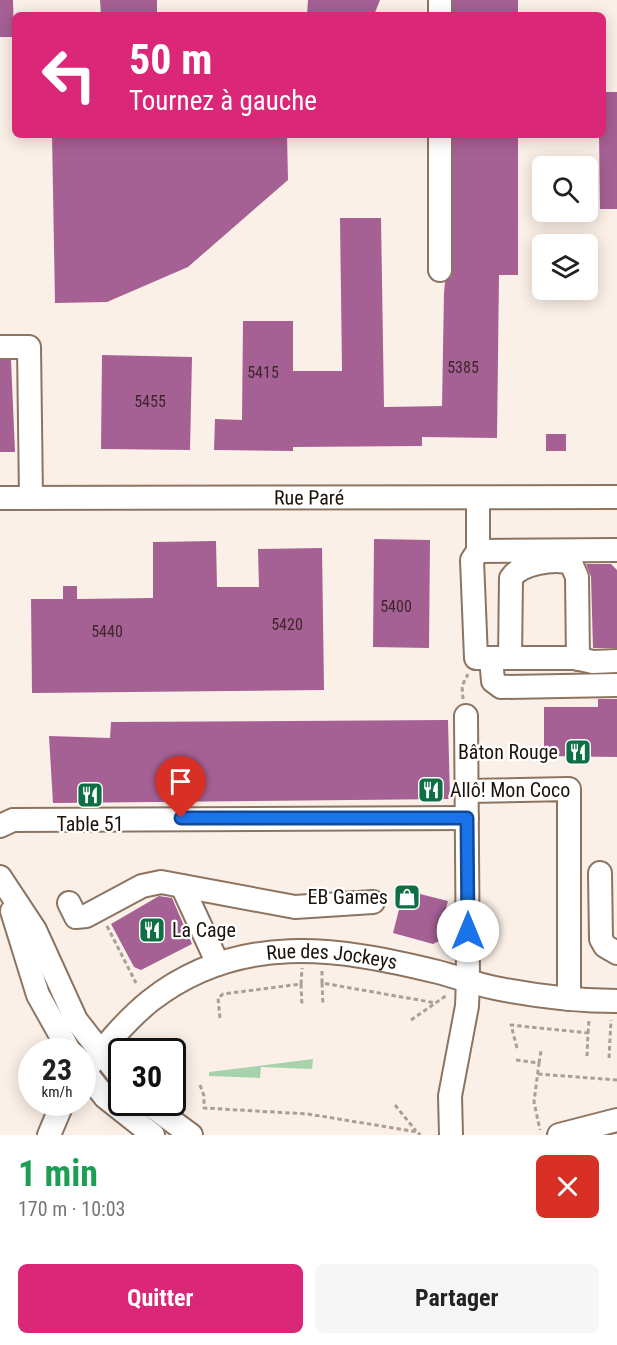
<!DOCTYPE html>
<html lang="fr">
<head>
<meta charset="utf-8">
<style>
	body { margin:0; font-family:"Roboto Condensed",sans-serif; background:#f6f6f6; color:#222; height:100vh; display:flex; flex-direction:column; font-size:22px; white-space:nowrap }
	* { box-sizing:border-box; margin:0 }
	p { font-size:20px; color:#767676 }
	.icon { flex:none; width:33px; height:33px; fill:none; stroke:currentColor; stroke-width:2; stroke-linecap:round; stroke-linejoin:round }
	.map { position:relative; height:1135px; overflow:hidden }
	.drawer { display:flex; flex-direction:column; background:#fff; flex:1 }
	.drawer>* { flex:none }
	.top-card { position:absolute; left:12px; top:12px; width:594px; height:126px; border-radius:9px; box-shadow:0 3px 15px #0003; background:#db2777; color:#fff; overflow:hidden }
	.tools { position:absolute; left:532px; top:156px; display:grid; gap:12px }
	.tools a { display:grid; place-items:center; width:66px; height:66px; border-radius:9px; background:#fff; box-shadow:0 3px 15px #0003; font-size:30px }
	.speed { position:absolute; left:18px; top:1038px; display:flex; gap:12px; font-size:30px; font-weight:700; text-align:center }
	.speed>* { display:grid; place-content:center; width:78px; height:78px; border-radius:50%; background:#fff; box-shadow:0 3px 15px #0003; line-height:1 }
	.speed small { font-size:15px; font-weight:400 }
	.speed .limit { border:3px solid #111; border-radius:9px; background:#fff; color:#111 }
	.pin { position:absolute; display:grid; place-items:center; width:51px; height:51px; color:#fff; margin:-62px -26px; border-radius:50% 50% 50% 0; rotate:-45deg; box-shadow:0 0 6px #0007 }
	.pin .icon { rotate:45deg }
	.me { position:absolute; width:66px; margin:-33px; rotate:0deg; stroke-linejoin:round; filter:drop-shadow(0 0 4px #0008) }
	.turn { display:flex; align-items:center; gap:21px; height:126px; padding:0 18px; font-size:27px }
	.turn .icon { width:78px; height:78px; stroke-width:2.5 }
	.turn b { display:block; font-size:42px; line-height:51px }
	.round { display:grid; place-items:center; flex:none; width:63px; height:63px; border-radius:9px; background:#f6f6f6 }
	.head { display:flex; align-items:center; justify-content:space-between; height:102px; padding:0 18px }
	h1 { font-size:36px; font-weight:700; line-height:45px; color:#1e9e55 }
	.cta { display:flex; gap:12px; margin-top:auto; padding:12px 18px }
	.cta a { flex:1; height:69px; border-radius:9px; background:#db2777; color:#fff; font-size:24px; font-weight:700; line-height:69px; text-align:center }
	.cta a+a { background:#f6f6f6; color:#222 }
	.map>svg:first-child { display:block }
</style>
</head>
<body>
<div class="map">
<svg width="617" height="1135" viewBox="0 0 617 1135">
	<rect width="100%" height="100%" fill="#fbf0e7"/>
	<path fill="#a7d3ab" d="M313 1059 312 1069 261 1067 260 1078 209 1076V1072Z"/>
	<path fill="#a56094" d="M0 0H13L14 37H0Z
		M100 0H157V15H101Z
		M308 0H380L374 15H307Z
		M453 0H518V15H453Z
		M603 92H617V209H600L599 135H603Z
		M52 135H287L288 180 188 267 107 302 55 303Z
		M453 135H518V275H499L497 438 422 437V446L293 447V451L214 450 215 419 242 420 243 321H293V371H342L340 218H381L384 407 442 406 444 293 445 282 451 277 453 270Z
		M102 355 192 357 190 450 101 449Z
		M0 360H11L15 452H0Z
		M546 434H566V451H546Z
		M374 539 430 540 429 648 373 647Z
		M216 541 217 587H259L258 549 322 548 324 690 32 693 31 599H63V586H77V599L153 598V542Z
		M586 564H611L617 570V648H593L591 577Z
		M598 699H617V757L544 756V707H598Z
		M448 720 450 799 53 803 49 736 110 738 111 722Z
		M404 890 448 901 446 908H449L441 940 433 944 393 933Z
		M159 896 172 898 192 944 141 970 134 967 111 924Z"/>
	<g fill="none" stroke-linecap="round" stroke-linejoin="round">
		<defs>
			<g id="minor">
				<path d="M440 0V15"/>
				<path d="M440 135V270"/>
				<path d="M0 347H29L31 498"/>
				<path id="s1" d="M0 498 617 497"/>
				<path d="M478 498V551L617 550"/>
				<path d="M478 551 472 560 476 658H575L593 662 617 661"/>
				<path d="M491 658 493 681 501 687 617 685"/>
				<path d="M510 658 511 578C521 563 554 558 571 563L577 577 578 659"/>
				<path d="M467 791 569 789V999"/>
				<path d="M0 826 13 820 467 818"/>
				<path d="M600 873 601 939 605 946 617 953"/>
				<path d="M0 877 35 930 76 1020 122 1079"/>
				<path d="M182 886 218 964"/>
				<path d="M69 903 76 917 86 916 142 886 161 882 295 907 373 902"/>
				<path d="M12 911 38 995 70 1052"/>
				<path d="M82 1068 105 1097 153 1135"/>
				<path id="s2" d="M82 1075C103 1049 124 1022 150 1001 238 932 337 947 438 972 457 977 475 984 495 988 535 996 576 1001 617 1001"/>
				<path d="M146 1102 191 1135"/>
				<path d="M49 1135 63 1102"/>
				<path d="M451 1135 450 1096 467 1006 468 980 466 716"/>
				<path d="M559 1135 617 1120"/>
			</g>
		</defs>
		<use href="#minor" stroke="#8d7461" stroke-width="26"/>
		<path stroke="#aa9f97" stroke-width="3" stroke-dasharray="4.5 3" stroke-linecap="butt" d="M463 699 462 686 468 674
			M107 926 136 983
			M322 971V983L436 1003
			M322 983 323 1005
			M301 984 302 1006
			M220 1018 218 998 223 994 301 984 302 968
			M411 1020 447 995
			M588 1033 589 1020
			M517 1048 511 1025 588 1033 587 1056
			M609 1058 611 1020
			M516 1060 539 1063 534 1102 540 1130
			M539 1063 541 1051
			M538 1074 617 1080
			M200 1085 204 1096V1108L308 1114 418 1132 420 1135
			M395 1105 416 1131"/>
		<use href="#minor" stroke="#fff" stroke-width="22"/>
	</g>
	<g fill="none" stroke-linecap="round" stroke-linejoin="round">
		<defs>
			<path id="route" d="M181 818H467L468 931"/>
		</defs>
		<use href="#route" stroke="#114b97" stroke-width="15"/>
		<use href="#route" stroke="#1a73e8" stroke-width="10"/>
	</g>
	<defs>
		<symbol id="restaurant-square" viewBox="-11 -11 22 22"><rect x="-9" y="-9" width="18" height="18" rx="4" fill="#0e6f45" stroke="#fff"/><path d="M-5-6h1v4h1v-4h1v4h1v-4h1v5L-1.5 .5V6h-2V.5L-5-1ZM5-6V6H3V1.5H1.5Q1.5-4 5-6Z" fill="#fff"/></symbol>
		<symbol id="shop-square" viewBox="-11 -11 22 22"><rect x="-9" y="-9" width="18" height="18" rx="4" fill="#0e6f45" stroke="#fff"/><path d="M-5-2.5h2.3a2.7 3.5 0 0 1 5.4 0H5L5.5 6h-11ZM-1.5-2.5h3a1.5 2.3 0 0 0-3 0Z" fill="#fff"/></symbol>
	</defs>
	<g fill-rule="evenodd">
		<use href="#restaurant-square" x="563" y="737" width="30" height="30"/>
		<use href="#restaurant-square" x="416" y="775" width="30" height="30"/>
		<use href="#restaurant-square" x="75" y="780" width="30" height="30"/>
		<use href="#shop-square" x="392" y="882" width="30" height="30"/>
		<use href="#restaurant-square" x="137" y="915" width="30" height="30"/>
	</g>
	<g text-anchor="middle" stroke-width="4.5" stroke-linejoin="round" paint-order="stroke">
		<g font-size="16" fill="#3e262c">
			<text x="463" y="373">5385</text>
			<text x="263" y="378">5415</text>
			<text x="150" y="407">5455</text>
			<text x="396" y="612">5400</text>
			<text x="287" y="630">5420</text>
			<text x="107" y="637">5440</text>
		</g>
		<g font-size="20" fill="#1b120a" stroke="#fff">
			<text dy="7" stroke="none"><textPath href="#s1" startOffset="309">Rue Paré</textPath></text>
			<text dy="7" stroke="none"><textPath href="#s2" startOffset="294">Rue des Jockeys</textPath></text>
		</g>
		<g font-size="20" fill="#1b120a" stroke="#fff" text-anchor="end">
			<text x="558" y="759">Bâton Rouge</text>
			<text x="450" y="797" text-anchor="start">Allô! Mon Coco</text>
			<text x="90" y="831" text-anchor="middle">Table 51</text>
			<text x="388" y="904">EB Games</text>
			<text x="172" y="937" text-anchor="start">La Cage</text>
		</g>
	</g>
</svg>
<div class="tools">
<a><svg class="icon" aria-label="search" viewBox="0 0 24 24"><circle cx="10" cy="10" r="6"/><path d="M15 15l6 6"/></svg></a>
<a><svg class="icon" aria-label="layers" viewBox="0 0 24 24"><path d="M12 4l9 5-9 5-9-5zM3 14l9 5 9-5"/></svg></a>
</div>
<div class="speed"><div>23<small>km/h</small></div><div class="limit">30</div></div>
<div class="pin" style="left:181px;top:818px;background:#d93025"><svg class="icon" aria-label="arrive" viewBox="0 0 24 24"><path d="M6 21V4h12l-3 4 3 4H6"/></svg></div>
<svg class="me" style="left:468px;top:931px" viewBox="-20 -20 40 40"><circle r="19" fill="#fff"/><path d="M0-13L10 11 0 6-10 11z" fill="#1a73e8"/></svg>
<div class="top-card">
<div class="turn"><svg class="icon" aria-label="left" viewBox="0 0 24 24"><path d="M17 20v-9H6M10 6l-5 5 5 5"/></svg><div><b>50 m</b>Tournez à gauche</div></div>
</div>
</div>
<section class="drawer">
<div class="head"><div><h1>1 min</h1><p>170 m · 10:03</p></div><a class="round" style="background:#d93025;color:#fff"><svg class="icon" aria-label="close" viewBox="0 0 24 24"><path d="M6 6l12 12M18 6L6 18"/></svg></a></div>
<div class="cta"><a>Quitter</a><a>Partager</a></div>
</section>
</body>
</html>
